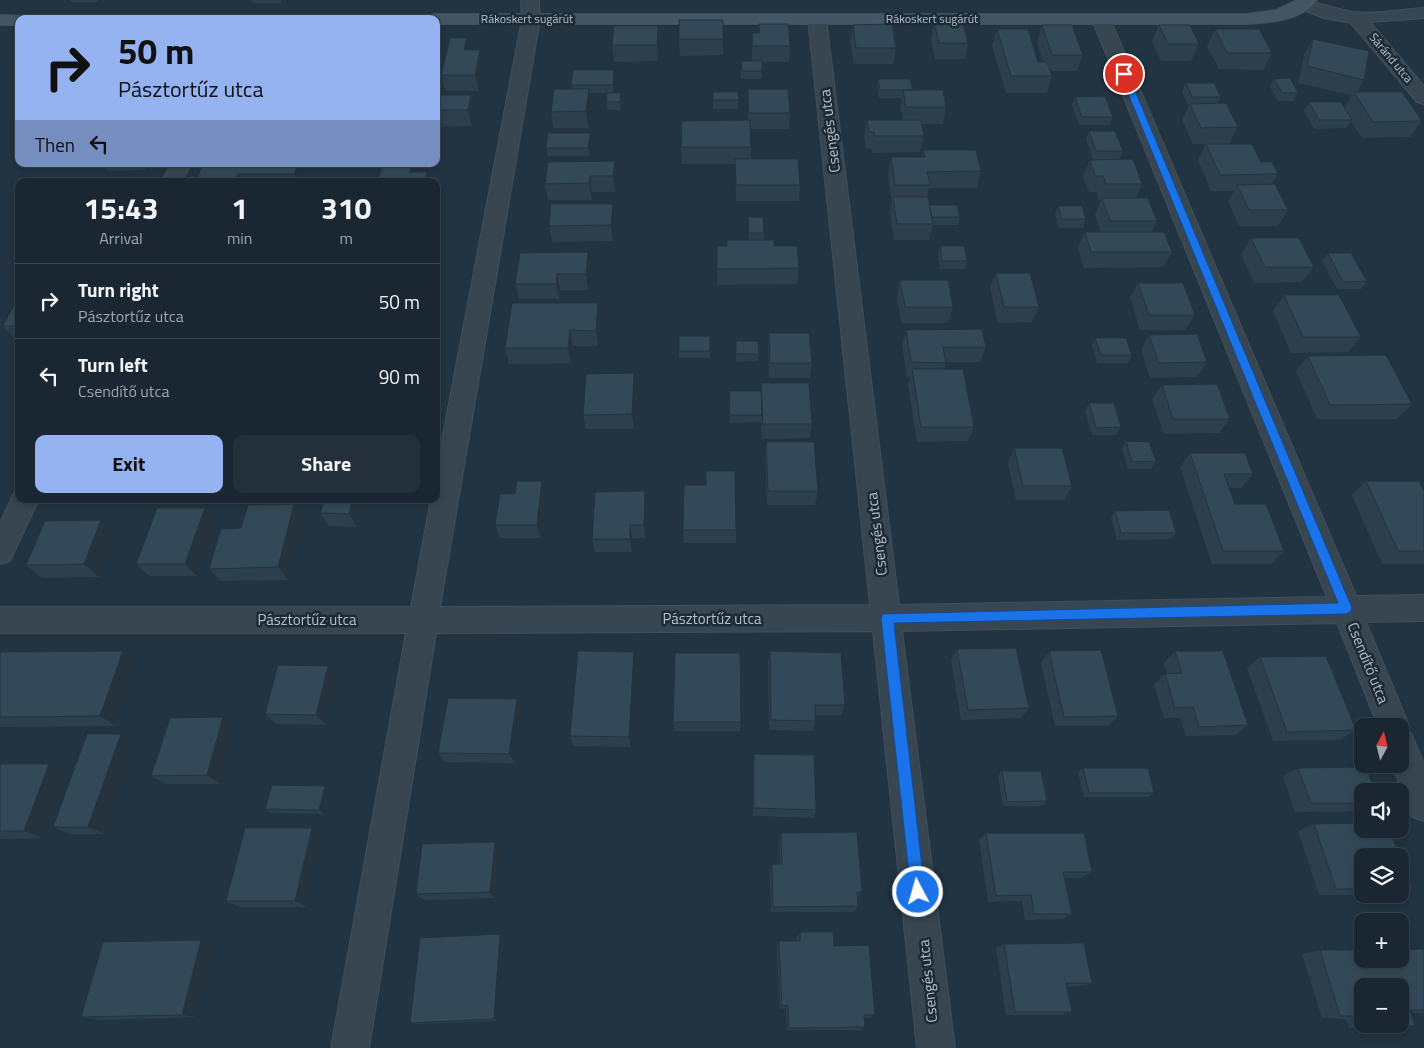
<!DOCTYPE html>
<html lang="en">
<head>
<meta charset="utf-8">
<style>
	body { margin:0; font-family:"Titillium Web",sans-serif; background:#232f3a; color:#f1f3f6; height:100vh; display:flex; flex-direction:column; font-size:19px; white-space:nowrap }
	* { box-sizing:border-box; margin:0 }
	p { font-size:16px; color:#9fa5ac }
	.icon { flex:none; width:28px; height:28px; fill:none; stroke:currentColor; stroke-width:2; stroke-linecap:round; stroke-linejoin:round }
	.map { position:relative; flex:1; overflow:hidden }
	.details { position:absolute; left:15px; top:178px; width:425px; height:325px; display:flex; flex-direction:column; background:#1a2732; border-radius:10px; box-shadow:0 2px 8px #0003,0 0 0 1px #38444d }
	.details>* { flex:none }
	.banner { position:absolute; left:15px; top:15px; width:425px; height:152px; border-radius:10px; box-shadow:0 2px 8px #0003,0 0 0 1px #38444d; background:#95b2f1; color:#111; overflow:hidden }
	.needle { width:32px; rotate:7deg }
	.buttons { position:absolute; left:1354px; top:718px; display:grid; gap:10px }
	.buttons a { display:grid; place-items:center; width:55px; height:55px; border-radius:10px; background:#1a2732; box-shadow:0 2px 8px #0003,0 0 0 1px #38444d; font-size:25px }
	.pin { position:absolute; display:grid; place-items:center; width:42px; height:42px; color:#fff; margin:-21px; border:2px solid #fff; border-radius:50%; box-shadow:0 1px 5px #0007 }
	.me { position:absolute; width:55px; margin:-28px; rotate:354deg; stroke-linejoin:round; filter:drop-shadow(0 0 4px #0008) }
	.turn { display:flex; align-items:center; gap:18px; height:105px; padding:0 20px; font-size:22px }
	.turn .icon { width:65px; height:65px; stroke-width:2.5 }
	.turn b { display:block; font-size:35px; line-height:42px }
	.then { display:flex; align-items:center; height:48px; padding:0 20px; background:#0003; gap:10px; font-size:19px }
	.eta { display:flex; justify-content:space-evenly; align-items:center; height:85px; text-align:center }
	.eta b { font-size:30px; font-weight:700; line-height:35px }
	.action { display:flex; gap:10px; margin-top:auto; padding:10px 20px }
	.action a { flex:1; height:58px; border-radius:10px; background:#95b2f1; color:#111; font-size:20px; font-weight:700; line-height:58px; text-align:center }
	.action a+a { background:#232f3a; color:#f1f3f6 }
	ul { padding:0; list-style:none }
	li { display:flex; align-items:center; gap:15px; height:75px; padding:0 20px; border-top:1px solid #38444d }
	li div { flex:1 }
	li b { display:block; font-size:19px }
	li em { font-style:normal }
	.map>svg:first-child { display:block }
</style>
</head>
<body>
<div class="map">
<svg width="1424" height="1048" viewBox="0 0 1424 1048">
	<rect width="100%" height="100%" fill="#223442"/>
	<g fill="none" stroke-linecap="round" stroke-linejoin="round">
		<defs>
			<path id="street" d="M521 0H539L540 19 440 607 870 605 808 19 811 15 817 14 823 15 826 19 899 605 1327 597 1092 19 1095 15 1101 14 1107 15 1110 19 1356 596 1424 595V621L1366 622 1409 726 1406 731 1411 733 1424 764V821L1412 817 1392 764H1400V726H1378L1337 623 902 631 955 1048H917L873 631 436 633 369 1048H331L406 633H0V607H411L431 499H436V472L522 19Z
				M1298 0C1316 0 1335 10 1354 12 1376 15 1402 9 1424 8V18L1370 22 1424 86V104L1417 102 1351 23 1324 18 1298 8 1295 4Z
				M171 164H191L182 181H162Z
				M19 490V499H39L10 561 0 564V523L15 491Z"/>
			<path id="secondary" d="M1297 0H1317C1302 21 1269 23 1246 24H436V19H427L430 15 436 14H1246L1276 10Z
				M0 15 25 16 27 19H19V25H0Z"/>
		</defs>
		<use href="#street" stroke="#404f5a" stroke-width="2"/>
		<use href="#secondary" stroke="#404f5a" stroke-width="2"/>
		<use href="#street" fill="#374651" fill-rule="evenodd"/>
		<use href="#secondary" fill="#445565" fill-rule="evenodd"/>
	</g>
	<path fill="#2d3f4c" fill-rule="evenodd" d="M69 0H98L97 2H71Z
		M252 0H282L281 3H253Z
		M934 23 968 43 965 59H935L931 40Z
		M759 24 790 46 789 62H762V79H741V61H752V33H759Z
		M853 25 896 48 893 64H854L850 41Z
		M1042 25 1083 55 1077 71H1050L1052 76 1047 93H1006L992 45 997 29 1038 62H1043L1037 42Z
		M1159 25 1199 44 1191 61H1161L1152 41Z
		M658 26 659 43 658 61 614 62 612 45Z
		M1215 29 1272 53 1263 70 1219 69 1207 46Z
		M679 39H723V55L680 56Z
		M1313 39 1364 80 1357 92 1422 121 1410 137 1362 138 1351 121 1346 128 1314 129 1304 111 1309 102 1344 108 1352 95 1298 83 1304 55Z
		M469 50H480L484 66 479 91H445L441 75Z
		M614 70 615 78 613 93H589L591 105 588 128H553L551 112 572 89 571 85Z
		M878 79 913 90H912L946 107 943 124H922L924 136 920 152 872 153V149L866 148 864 137 867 120H903L900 107 902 98H879L877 87Z
		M1274 79 1298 93 1293 101H1278L1270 87Z
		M1186 83 1221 97 1218 103 1238 127 1229 144H1193L1182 120 1189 105H1188L1182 92Z
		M748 89 790 113 789 129H750L751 147V159L800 185 799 201H736L735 164H682L681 147 748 120Z
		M713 92 739 100 738 109H713Z
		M436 95H471L475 111 472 126 436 127Z
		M1075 97 1113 117 1109 125H1079L1072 105Z
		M606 102H621V110H607Z
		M1089 131 1123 151 1119 160 1142 184 1136 198 1157 221 1152 232 1172 252 1163 267 1084 268 1078 248 1085 232H1101L1095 214 1101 200H1099L1097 192H1089L1083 176 1090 160H1093L1086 139Z
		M591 141 589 156H548L546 148Z
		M1206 144 1261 162 1278 174 1272 184 1288 210 1278 226H1239L1228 201 1234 191H1211L1198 160Z
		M923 150 981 171 977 188H929L927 197 929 205 960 217 958 225H933L929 240H894L890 213 892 201 888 174 891 157H922Z
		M615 161 616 178 615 192H592V200H548L545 184Z
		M104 164H149L146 170 108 171Z
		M214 164H232L231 166H297L303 181H242L238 174 215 166Z
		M613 204 615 220 613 241 552 242 549 226Z
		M1058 206 1086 219 1083 228H1059L1055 214Z
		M748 217 764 233 763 240 774 246 799 268 797 284 717 285V246H727L749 240Z
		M1251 238 1314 267 1302 282 1254 283 1241 254Z
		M940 246 967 261 965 269H940L938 254Z
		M588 252 590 268 588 290H560L559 299H519L515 284Z
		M1328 253 1367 281 1361 289H1337L1322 261Z
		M996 273 1039 307 1032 322 998 323 990 288Z
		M900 280 953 307 948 323H901L897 296Z
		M1138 283 1195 315 1185 330H1140L1130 298Z
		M1284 295 1361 337 1348 352 1291 353 1273 311Z
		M19 298V341H17L3 326Z
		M598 303 600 318 598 346H573L571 363 509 364 505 348Z
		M906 330 986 347 980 362H946L944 369 974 427 968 441 917 442 908 384 910 377H907L902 345Z
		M769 333 812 363 810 378H769L768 348Z
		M1149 335 1207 362 1197 377 1150 378 1141 350Z
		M710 336V358H679V351Z
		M1095 338 1132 355 1128 363H1097L1092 345Z
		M736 341 759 354 758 361 736 362Z
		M1308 356 1412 404 1397 419H1317L1296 371Z
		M761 383 812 424 810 438 762 439 761 421V422L730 423 729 398 761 391Z
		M1162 385 1230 419 1219 433 1164 434 1152 399Z
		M636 388 634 429H586L583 415Z
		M1089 403 1121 427 1116 435H1092L1085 411Z
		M1126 441 1156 461 1151 469H1128L1122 449Z
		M766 442 818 491 815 505H767L765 456Z
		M1014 448 1072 486 1064 500H1016L1008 463Z
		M1190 453 1253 474 1241 488H1229L1235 504 1284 551 1271 564H1212L1180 467Z
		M1366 481 1424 491V564H1382L1352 495Z
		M706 485 736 530V543H684L683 530Z
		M515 494H546L541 538H500L495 525Z
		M325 499H393L392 501 365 500 357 527 329 526 320 513Z
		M647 505 645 538H632V552H595L592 539Z
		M205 508 216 521 197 576H149L136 564Z
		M1115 511 1176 533 1171 539 1117 540 1111 518Z
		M304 517 288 580 221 581 209 569Z
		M115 533 99 577 42 578 26 565Z
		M957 649 1029 708 1021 718 961 720 951 660Z
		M770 651 845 705 841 715H815V721L813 731 769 730 768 662Z
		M1049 651 1118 716 1108 726H1055L1041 663Z
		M1175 651 1248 725 1235 735 1186 736 1180 718H1164L1154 685 1165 674H1167L1164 663Z
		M0 653 138 662 116 726 0 727Z
		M1260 657 1356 730 1339 740 1273 741 1247 668Z
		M636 663 631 747 573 746 570 736Z
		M338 677 326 725 276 724 265 714Z
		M517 699 522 709 515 763 445 762 438 753Z
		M673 722H741L740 731H674Z
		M235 727 220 784H166L151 776Z
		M136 744 105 834H70L53 827Z
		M754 754 816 810 814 818 753 816V763Z
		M0 764 66 773 43 838 0 839Z
		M1083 768 1154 793 1148 797H1084L1078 772Z
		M1298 768 1362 791V811L1295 812 1283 776Z
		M1002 771 1047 801 1042 806H1003L998 776Z
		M331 791 325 814 271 813 265 809Z
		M1314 824 1362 856V894H1395L1392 895H1319L1298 831Z
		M781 833 862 892 858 898V906L854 912H771L770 871 772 864H780L779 840Z
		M986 833 1092 872 1081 878H1065L1072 914 1062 919 1025 920 1022 901 988 902 979 840Z
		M322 836 307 907H239L226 901Z
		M495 842 501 849 496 898 424 900 416 894Z
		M1400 857 1412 889 1400 892Z
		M800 932 834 946 875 1015 870 1018H865V1027L861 1030H787L786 1008 780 1009 777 945 779 941H797V937Z
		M500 934 503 937 497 1021 415 1024 410 1023Z
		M201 940 216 945 198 1017 99 1020 81 1017Z
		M1004 944 1092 983 1081 986 1067 987 1072 1012 1061 1015H1006L996 948Z
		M1424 949V1013H1411L1415 1026 1394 1028H1349L1346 1019 1322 1018 1302 954 1320 950ZM1362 986 1400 1024H1362Z"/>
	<path fill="#24333e" d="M658 26 659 43 658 61 657 45Z
		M467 38 470 54 464 50Z
		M0 43 4 49 0 54Z
		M480 50 484 66 479 91 475 75Z
		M614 70 615 78 613 93V85Z
		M589 89 591 105 588 128 586 111Z
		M621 93V110L620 102Z
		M471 95 475 111 472 126 468 110Z
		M590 133 591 141 589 156 588 148Z
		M615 161 616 178 615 192 613 176Z
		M142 164H149L146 170Z
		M297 166 303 181H297L294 174Z
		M427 172 430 181H425Z
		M238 174 242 181H235Z
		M590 176 592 192V200L589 183Z
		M613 204 615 220 613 241 611 225Z
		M588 252 590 268 588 290 586 274Z
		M0 258 2 261 0 266Z
		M557 274 560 290 559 299 556 284Z
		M598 303 600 318 598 346 596 331Z
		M570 330 573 346 571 363 568 348Z
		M634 373 636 388 634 429 632 414Z
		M542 481 546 494 541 538 537 525Z
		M645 491 647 505 645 538 644 525Z
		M353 499H364L365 500 357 527 349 514Z
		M294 504 304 517 288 580 278 567Z
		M205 508 216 521 197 576 185 564Z
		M101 520 115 533 99 577 84 564Z
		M630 525 632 538V552L630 539Z
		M123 651 138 662 116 726 100 716Z
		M634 652 636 663 631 747 629 737Z
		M328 666 338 677 326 725 316 715Z
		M517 699 522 709 515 763 509 754Z
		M223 717 235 727 220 784 207 775Z
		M121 734 136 744 105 834 88 827Z
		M49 764 66 773 43 838 24 831Z
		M325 786 331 791 325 814 319 810Z
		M312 828 322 836 307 907 295 901Z
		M495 842 501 849 496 898 490 892Z
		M500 934 503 937 497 1021 494 1019Z
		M201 940 216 945 198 1017 182 1015Z"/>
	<path fill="#344958" stroke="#24333e" d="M679 20H723V39H679Z
		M934 23H963L968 43H939Z
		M759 24H788L790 46H753L752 33H760Z
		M892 24 896 48H856L853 25Z
		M1042 25H1072L1083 55H1052Z
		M1159 25H1190L1199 44H1168Z
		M614 26H658L657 45H612Z
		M997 29H1028L1038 62H1047L1052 76H1011Z
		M1215 29H1259L1272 53H1227Z
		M450 38H467L464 50H480L475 75H441Z
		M1313 39 1369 51 1364 80 1307 66Z
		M741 61H762V71H742Z
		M573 70H614L613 85H571Z
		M1290 78 1298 93H1282L1274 79Z
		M878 79H910L913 90H880Z
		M1186 83H1214L1221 97H1192Z
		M554 89H589L586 111 551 112Z
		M748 89H788L790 113H749Z
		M903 90H943L946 107H906Z
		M713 92H738L739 100H713Z
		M1354 92H1402L1422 121 1373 122Z
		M607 93H621L620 102H606Z
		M436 95H471L468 110H436Z
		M1105 96 1113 117H1082L1075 97Z
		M1309 102H1341L1352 120H1319Z
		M1226 103 1238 127 1201 128 1190 104Z
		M750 120 751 147H681L682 121Z
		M867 120H921L924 136H875L874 132H869Z
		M1089 131H1115L1123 151H1096Z
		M548 133H590L588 148H546Z
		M1206 144H1252L1261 162H1272L1278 174 1220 175Z
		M923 150H976L981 171 927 172 930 185H895L891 157H925Z
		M735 159H798L800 185H736Z
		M1133 159 1142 184H1106L1103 176H1095L1090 160Z
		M615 161 613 176H590L589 183 545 184 548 162Z
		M202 166H297L294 174H238L235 181H196Z
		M382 167H411L410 172H427L425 181H377Z
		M133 178 132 181H83V179Z
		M1275 184 1288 210H1249L1237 185Z
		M893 197H928L933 224H897Z
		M1102 198H1148L1157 221H1110Z
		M551 204H613L611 225 549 226Z
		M929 205H957L960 217H932Z
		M1058 206H1082L1086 219H1062Z
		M748 217H763L764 233H749Z
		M1085 232H1164L1172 252H1091Z
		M1251 238H1299L1314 267H1265Z
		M727 240H774V246H797L799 268 717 269V246H727Z
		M940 246H964L967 261H942Z
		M588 252 586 274H557L556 284H515L520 253Z
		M1328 253H1351L1367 281 1343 282Z
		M996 273H1030L1039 307H1004Z
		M900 280H948L953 307H905Z
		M1138 283H1183L1195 315H1149Z
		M1284 295H1339L1361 337H1303Z
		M19 298V326H3L17 299Z
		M512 303H598L596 331 570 330 568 348H505Z
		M982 329 986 347H943L946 363 911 362 906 330Z
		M769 333H809L812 363H770Z
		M1197 334 1207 362 1159 363 1149 335Z
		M679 336H710V351H679Z
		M1095 338H1126L1132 355H1101Z
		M736 341H758L759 354H736Z
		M1386 355 1412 404 1330 405 1308 356Z
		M912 369H963L974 427H921Z
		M634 373 632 414 583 415 586 374Z
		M761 383H809L812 424H763Z
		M1217 384 1230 419H1173L1162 385Z
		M729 391H761L762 415H730Z
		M1089 403H1114L1121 427 1096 428Z
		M1126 441 1149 442 1156 461 1132 462Z
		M766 442H814L818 491H768Z
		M1014 448H1062L1072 486H1023Z
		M1190 453H1245L1253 474H1224L1235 504H1266L1284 551H1223Z
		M706 471H735L736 530H683L684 485H706Z
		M517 481H542L537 525H495L500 494H515Z
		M1366 481H1419L1424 491V551H1398Z
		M645 491 644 525H630V539H592L595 492Z
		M325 499H353L349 514 320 513Z
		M294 504 278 567 209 569 221 529 241 528 248 505Z
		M157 508H205L185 564H136Z
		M1169 510 1176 533H1121L1115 511Z
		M101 520 84 564 26 565 45 521Z
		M1016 648 1029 708 968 710 957 649Z
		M1101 650 1118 716 1064 717 1049 651Z
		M123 651 100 716 0 717V652Z
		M578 651 634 652 629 737 570 736Z
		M770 651 841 653 845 705H815V721L771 720Z
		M1175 651H1223L1248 725 1199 727 1193 707 1175 708 1165 674 1182 673Z
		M675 653H740L741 722H673Z
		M1326 656 1356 730 1287 732 1260 657Z
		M278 665 328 666 316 715 265 714Z
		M448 698 517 699 509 754 438 753Z
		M223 717 207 775 151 776 170 718Z
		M87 734H121L88 827H53Z
		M754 754 814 755 816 810 754 808Z
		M0 764H49L24 831H0Z
		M1366 767 1375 791H1362V803H1311L1298 768Z
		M1083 768H1148L1154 793H1089Z
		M1002 771H1041L1047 801 1007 802Z
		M272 785 325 786 319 810 265 809Z
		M1362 823V829H1389L1400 856H1362V889H1336L1314 824Z
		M245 828H312L295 901H226Z
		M857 832 862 892H857L858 906 773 907 772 864H782L781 833Z
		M986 833H1084L1092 872H1063L1072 914H1034L1031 895 996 896Z
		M495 842 490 892 416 894 422 844Z
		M1400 857 1412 889H1400Z
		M800 932H833L834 946 869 945 875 1015H864L865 1027 789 1028 788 1005 782 1006 779 941H800Z
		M500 934 494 1019 410 1023 420 938Z
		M201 940 182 1015 81 1017 103 942Z
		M1084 943 1092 983H1066L1072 1012H1015L1004 944Z
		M1424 949V1010H1410L1415 1026H1369L1368 1024H1400V986H1362V1016H1340L1320 950H1362V959H1400V950Z"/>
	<path fill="#1a73e8" stroke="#114b97" d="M1122 72 1128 74 1352 608 1350 612 1346 614 894 623 925 892 923 897 918 899 913 897 911 892 881 618 883 614 1338 603 1120 74Z"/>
	<g text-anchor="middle" stroke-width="5" stroke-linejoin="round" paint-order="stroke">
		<g font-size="12" fill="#b3c0cc" stroke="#1c2b36">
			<text x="527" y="23">Rákoskert sugárút</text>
			<text x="932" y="23">Rákoskert sugárút</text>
			<text transform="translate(1391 58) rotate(50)" y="4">Sáránd utca</text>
		</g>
		<g font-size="15" fill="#b3c0cc" stroke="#1c2b36">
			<text transform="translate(830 131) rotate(-97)" y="5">Csengés utca</text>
			<text transform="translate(877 534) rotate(-97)" y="5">Csengés utca</text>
			<text x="712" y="624">Pásztortűz utca</text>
			<text x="307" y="625">Pásztortűz utca</text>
			<text transform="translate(1368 663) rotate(68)" y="5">Csendítő utca</text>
			<text transform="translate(928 981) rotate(-96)" y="5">Csengés utca</text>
		</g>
	</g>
</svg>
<div class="buttons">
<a><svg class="needle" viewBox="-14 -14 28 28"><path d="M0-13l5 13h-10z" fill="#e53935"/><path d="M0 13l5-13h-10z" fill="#9fa5ac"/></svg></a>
<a><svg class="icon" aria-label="sound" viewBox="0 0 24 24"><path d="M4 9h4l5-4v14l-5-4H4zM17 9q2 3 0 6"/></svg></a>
<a><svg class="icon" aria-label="layers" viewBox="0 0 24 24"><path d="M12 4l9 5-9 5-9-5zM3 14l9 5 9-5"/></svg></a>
<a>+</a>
<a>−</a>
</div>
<div class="pin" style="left:1124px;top:74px;background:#d93025"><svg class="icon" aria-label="arrive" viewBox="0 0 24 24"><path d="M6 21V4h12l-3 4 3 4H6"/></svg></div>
<svg class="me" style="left:918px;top:892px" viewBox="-20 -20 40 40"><circle r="17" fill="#1a73e8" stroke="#fff" stroke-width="3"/><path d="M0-11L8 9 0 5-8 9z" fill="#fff"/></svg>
<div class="banner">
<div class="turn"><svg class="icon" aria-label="right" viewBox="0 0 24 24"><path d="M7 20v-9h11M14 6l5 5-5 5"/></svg><div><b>50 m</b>Pásztortűz utca</div></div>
<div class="then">Then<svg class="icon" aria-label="left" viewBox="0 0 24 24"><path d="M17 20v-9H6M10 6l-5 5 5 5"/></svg></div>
</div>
<section class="details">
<div class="eta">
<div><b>15:43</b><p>Arrival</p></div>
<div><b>1</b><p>min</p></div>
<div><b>310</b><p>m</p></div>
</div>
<ul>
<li><svg class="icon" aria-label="right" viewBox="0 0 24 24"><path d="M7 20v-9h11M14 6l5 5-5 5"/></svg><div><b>Turn right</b><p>Pásztortűz utca</p></div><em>50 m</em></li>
<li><svg class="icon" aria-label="left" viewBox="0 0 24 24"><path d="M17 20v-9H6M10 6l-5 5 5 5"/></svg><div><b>Turn left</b><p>Csendítő utca</p></div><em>90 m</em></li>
</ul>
<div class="action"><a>Exit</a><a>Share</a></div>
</section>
</div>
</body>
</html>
